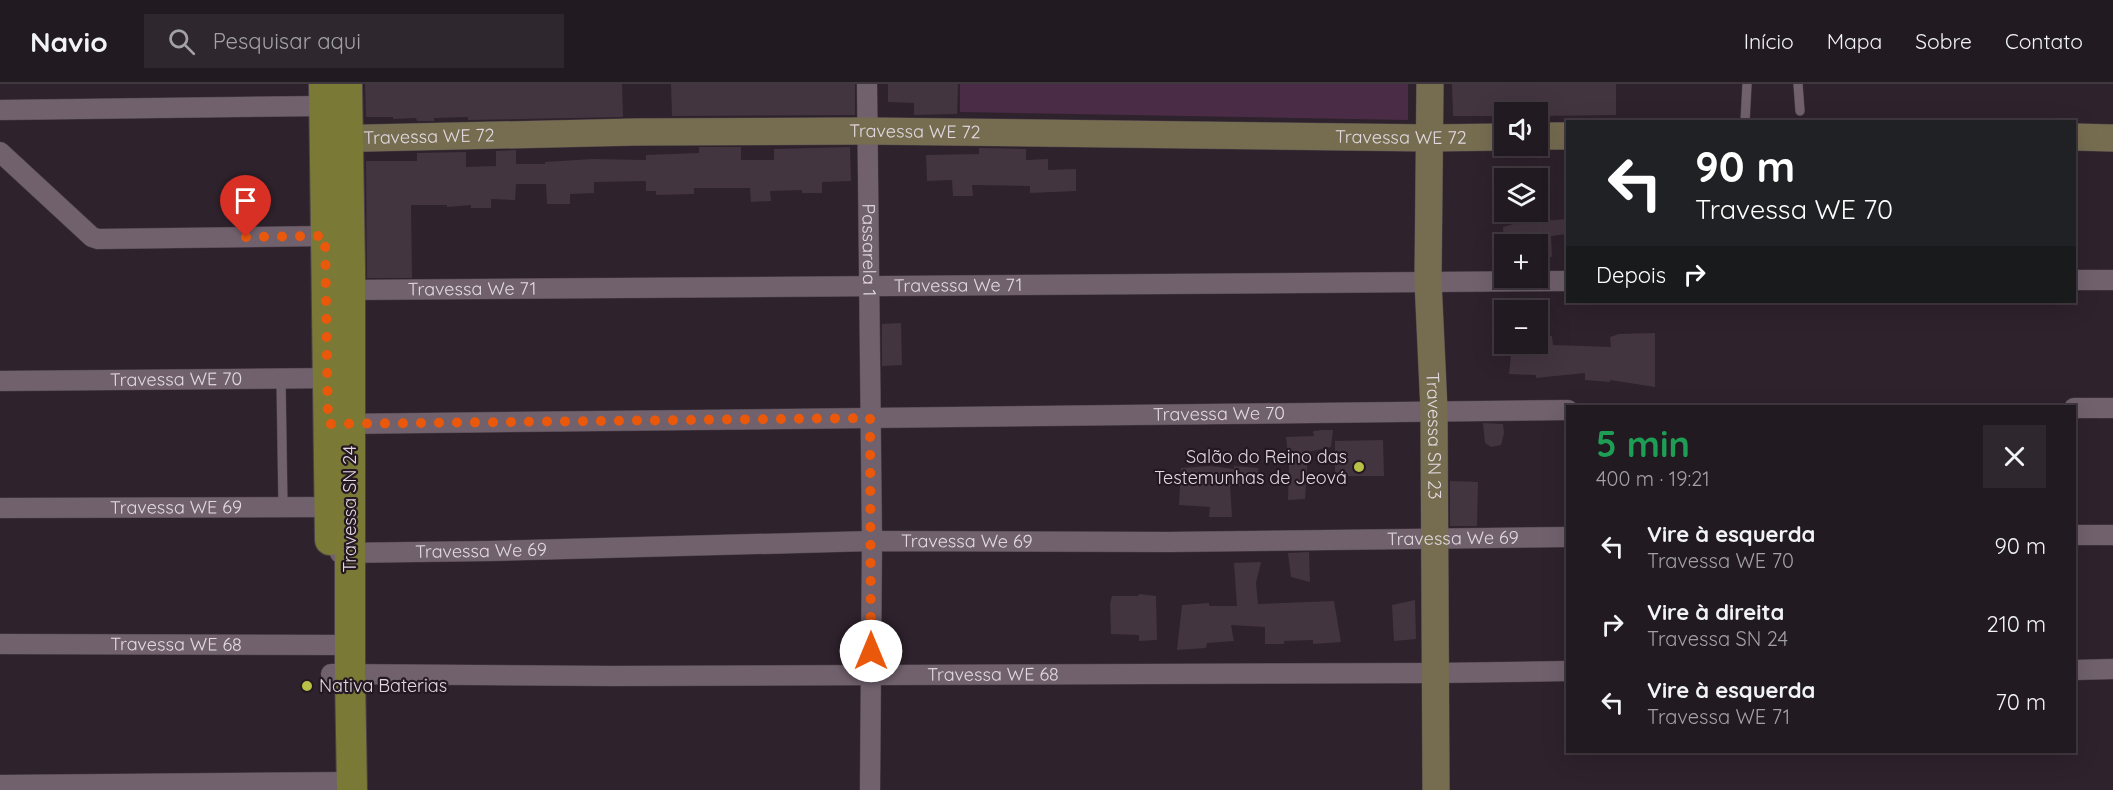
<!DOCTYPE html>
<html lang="pt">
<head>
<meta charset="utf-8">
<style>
	body { margin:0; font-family:Quicksand,sans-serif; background:#2e272e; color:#f1f3f6; height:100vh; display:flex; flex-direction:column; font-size:22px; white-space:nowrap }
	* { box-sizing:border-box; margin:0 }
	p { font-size:20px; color:#a2a1a5 }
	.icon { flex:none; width:33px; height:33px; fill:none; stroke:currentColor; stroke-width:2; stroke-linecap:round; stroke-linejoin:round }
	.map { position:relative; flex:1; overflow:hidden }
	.drawer { position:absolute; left:1566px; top:321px; width:510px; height:348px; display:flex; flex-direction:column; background:#221a21; border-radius:0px; box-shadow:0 6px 24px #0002,0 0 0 2px #3f383f }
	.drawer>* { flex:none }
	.banner { position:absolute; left:1566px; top:36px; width:510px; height:183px; border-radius:0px; box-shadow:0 6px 24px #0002,0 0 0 2px #3f383f; background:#202124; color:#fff; overflow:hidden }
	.tools { position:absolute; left:1494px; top:18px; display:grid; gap:12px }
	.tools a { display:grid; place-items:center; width:54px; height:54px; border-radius:0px; background:#221a21; box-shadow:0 6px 24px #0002,0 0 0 2px #3f383f; font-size:30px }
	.pin { position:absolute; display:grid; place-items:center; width:51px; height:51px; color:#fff; margin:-62px -26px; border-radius:50% 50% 50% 0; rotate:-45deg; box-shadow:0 0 6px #0007 }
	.pin .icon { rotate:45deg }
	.me { position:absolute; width:66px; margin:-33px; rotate:0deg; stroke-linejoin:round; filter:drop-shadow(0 0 4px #0008) }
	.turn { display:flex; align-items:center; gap:21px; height:126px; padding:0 30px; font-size:27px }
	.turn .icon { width:78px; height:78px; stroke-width:2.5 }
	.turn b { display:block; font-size:42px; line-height:51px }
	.then { display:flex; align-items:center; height:57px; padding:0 30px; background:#0003; gap:12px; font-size:22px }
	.round { display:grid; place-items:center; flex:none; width:63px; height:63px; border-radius:0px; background:#2e272e }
	.head { display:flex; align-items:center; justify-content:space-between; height:102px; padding:0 30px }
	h1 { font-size:36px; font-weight:800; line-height:45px; color:#1e9e55 }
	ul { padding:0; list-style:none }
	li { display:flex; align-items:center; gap:18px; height:78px; padding:0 30px }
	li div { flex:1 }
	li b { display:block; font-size:22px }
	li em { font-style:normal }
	header { display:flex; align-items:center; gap:36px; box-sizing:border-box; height:84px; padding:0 30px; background:#221a21; border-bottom:2px solid #3f383f }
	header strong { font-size:28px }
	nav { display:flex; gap:33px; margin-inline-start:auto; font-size:21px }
	.search { width:420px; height:54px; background:#2e272e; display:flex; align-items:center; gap:15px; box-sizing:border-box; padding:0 21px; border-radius:0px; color:#a2a1a5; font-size:22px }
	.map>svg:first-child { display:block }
</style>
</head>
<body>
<header>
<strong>Navio</strong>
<div class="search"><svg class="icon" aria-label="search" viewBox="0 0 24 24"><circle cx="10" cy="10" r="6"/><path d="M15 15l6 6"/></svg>Pesquisar aqui</div>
<nav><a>Início</a><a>Mapa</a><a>Sobre</a><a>Contato</a></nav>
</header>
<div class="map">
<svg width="2113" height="706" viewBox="0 0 2113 706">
	<rect width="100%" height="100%" fill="#2e222c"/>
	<path fill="#4b2c46" d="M960 0H1408V36L960 28Z"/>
	<path fill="#433540" d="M365 0H622L623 33 468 36V33L434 34V37H417L416 34 393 35V33H366Z
		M671 0H855V31L672 32Z
		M888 0H958L957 30 914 31V19L888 18Z
		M1452 0H1616V31L1538 32V28H1504V32H1453Z
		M699 63H741V76H774V65L850 63 851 97 822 98V109H802V106L770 107 771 117 751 118 750 104H694V110L656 111V107H646V97L594 98V109L570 110V120H547L546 100H516L515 116 491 115V124H471V121L447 123V121H411L412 194H367L366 77H417V69L466 68V83L496 82V67L516 66V80H545V78L592 75 646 76V71L699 69Z
		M979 64 1026 65V76L1048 75V86L1076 85V107L1030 109V102L972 101 973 112H953L952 96 927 97 926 71 979 70Z
		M1568 135V150L1551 152 1552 173 1538 172V160H1504L1503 143 1517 139Z
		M901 239 902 281 882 282V240Z
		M1655 249V303L1610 296V298L1585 296V289L1536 294V291L1509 290 1511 271 1509 260H1538V250L1552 252 1553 261 1611 263 1610 253 1619 250Z
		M1483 339 1503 340 1504 349 1501 361 1491 363 1485 359Z
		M1323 346H1333L1331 363 1308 368 1305 415 1288 416 1289 384 1286 353 1314 352 1313 347Z
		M1383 356 1384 392H1335V357Z
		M1211 382 1234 385V382L1258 384V401L1230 402 1232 433H1209L1210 423 1179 421 1181 384Z
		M1450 397 1478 398 1477 442H1450Z
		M1309 468 1310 498 1291 493 1288 469Z
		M1261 478 1256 499 1258 520 1334 517 1341 558 1313 560V556L1284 557V560H1265V543L1231 541 1234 557 1207 559 1206 564 1177 566 1182 521 1209 519V522H1237L1234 479Z
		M1139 510 1156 512 1157 556 1139 557V551L1111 550 1110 520 1112 512H1138Z
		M1415 516 1416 555 1394 557 1392 521Z"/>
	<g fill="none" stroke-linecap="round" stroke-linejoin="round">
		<defs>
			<path id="lane" d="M1798 0 1800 27
				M1745 38 1747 0
				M281 295 283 423"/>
			<g id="street">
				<path id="s1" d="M867 0 872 457 870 706"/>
				<path d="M0 26 324 22"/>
				<path d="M0 68 92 153 98 155 325 152"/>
				<path d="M2074 196H2113"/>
				<path id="s2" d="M349 206 1568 197"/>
				<path id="s3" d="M0 297 339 294"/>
				<path d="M2074 324H2113"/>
				<path id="s4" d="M340 340 1568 326"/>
				<path id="s5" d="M0 424 341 423"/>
				<path d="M2074 451H2113"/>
				<path id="s6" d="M340 469 490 467 872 457 1169 458 1568 453"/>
				<path id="s7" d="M0 560 350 561"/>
				<path d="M2074 586 2113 585"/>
				<path id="s8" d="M331 590 612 592 1437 589 1568 587"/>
				<path d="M0 701 352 698"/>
			</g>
			<g id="secondary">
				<path id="s9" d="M1430 0 1428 197 1434 326 1436 706"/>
				<path d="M1538 52H1568"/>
				<path d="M2074 53 2113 54"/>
				<path id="s10" d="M325 55 636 48 868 47 1430 54 1504 53"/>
			</g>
			<path id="primary" d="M324 0 330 456
				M347 0 350 185V590L352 706"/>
		</defs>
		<use href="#lane" stroke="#4b4149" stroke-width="10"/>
		<use href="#street" stroke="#4b4149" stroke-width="21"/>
		<use href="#secondary" stroke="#4b4149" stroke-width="28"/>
		<use href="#primary" stroke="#4b4149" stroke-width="32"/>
		<use href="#lane" stroke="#70616d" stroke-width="9"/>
		<use href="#street" stroke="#70616d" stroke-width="20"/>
		<use href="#secondary" stroke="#766d51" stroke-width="27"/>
		<use href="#primary" stroke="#7b7936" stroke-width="30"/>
	</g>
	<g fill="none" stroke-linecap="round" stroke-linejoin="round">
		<path stroke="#ea580c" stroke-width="10" stroke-dasharray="0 18" d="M246 153 325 152 328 340 870 334 871 567"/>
	</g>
	<g fill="#b9c046" stroke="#241822" stroke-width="2">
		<circle cx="1359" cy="383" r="6"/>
		<circle cx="307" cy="602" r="6"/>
	</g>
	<g text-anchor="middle" stroke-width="4.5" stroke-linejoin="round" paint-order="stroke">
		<g font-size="18" fill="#e2d9e0" stroke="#241822">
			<text dy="6" stroke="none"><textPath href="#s10" startOffset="590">Travessa WE 72</textPath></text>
			<text dy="6" stroke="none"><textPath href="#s10" startOffset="104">Travessa WE 72</textPath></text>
			<text dy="6" stroke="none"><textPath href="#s10" startOffset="1076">Travessa WE 72</textPath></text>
			<text dy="6" stroke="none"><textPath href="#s1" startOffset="166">Passarela 1</textPath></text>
			<text dy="6" stroke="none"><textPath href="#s2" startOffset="609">Travessa We 71</textPath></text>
			<text dy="6" stroke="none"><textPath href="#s2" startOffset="123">Travessa We 71</textPath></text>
			<text dy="6" stroke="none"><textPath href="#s3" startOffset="176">Travessa WE 70</textPath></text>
			<text dy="6" stroke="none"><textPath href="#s4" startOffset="879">Travessa We 70</textPath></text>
			<text dy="6" stroke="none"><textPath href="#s9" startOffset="352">Travessa SN 23</textPath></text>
			<text dy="6" stroke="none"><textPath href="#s5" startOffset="176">Travessa WE 69</textPath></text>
			<text transform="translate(350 425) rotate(-90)" y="6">Travessa SN 24</text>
			<text dy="6" stroke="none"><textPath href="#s6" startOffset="1113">Travessa We 69</textPath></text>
			<text dy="6" stroke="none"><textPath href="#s6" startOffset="627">Travessa We 69</textPath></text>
			<text dy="6" stroke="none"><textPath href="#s6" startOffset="141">Travessa We 69</textPath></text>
			<text dy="6" stroke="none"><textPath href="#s7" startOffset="176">Travessa WE 68</textPath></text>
			<text dy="6" stroke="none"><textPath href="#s8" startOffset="662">Travessa WE 68</textPath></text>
		</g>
		<g font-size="18" fill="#e2d9e0" stroke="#241822" text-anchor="end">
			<text x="1347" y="379">Salão do Reino das<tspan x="1347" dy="21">Testemunhas de Jeová</tspan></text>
			<text x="319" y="608" text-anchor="start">Nativa Baterias</text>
		</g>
	</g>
</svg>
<div class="tools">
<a><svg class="icon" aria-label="sound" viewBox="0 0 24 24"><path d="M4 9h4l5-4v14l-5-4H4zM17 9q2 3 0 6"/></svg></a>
<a><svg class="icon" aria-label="layers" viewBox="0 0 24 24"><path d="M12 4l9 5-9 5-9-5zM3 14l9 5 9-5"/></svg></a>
<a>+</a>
<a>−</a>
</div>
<div class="pin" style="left:246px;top:153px;background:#d93025"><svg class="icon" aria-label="arrive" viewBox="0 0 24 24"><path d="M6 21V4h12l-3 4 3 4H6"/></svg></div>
<svg class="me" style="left:871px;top:567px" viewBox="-20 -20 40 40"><circle r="19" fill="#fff"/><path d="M0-13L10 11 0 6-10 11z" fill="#ea580c"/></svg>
<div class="banner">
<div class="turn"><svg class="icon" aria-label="left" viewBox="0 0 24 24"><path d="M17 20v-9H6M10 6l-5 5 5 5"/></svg><div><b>90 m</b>Travessa WE 70</div></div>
<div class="then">Depois<svg class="icon" aria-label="right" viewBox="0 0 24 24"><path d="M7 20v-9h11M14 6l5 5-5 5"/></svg></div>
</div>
<section class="drawer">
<div class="head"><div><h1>5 min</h1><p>400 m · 19:21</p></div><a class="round"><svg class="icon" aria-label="close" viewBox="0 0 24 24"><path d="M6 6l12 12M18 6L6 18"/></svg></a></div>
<ul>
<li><svg class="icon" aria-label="left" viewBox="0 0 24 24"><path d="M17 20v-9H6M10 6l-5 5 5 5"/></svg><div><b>Vire à esquerda</b><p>Travessa WE 70</p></div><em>90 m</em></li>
<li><svg class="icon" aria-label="right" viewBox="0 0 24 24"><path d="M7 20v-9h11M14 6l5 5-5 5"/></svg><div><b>Vire à direita</b><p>Travessa SN 24</p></div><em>210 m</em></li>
<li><svg class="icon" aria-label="left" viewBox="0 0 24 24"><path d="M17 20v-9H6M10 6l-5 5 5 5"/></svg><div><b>Vire à esquerda</b><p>Travessa WE 71</p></div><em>70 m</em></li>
</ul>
</section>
</div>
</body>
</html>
